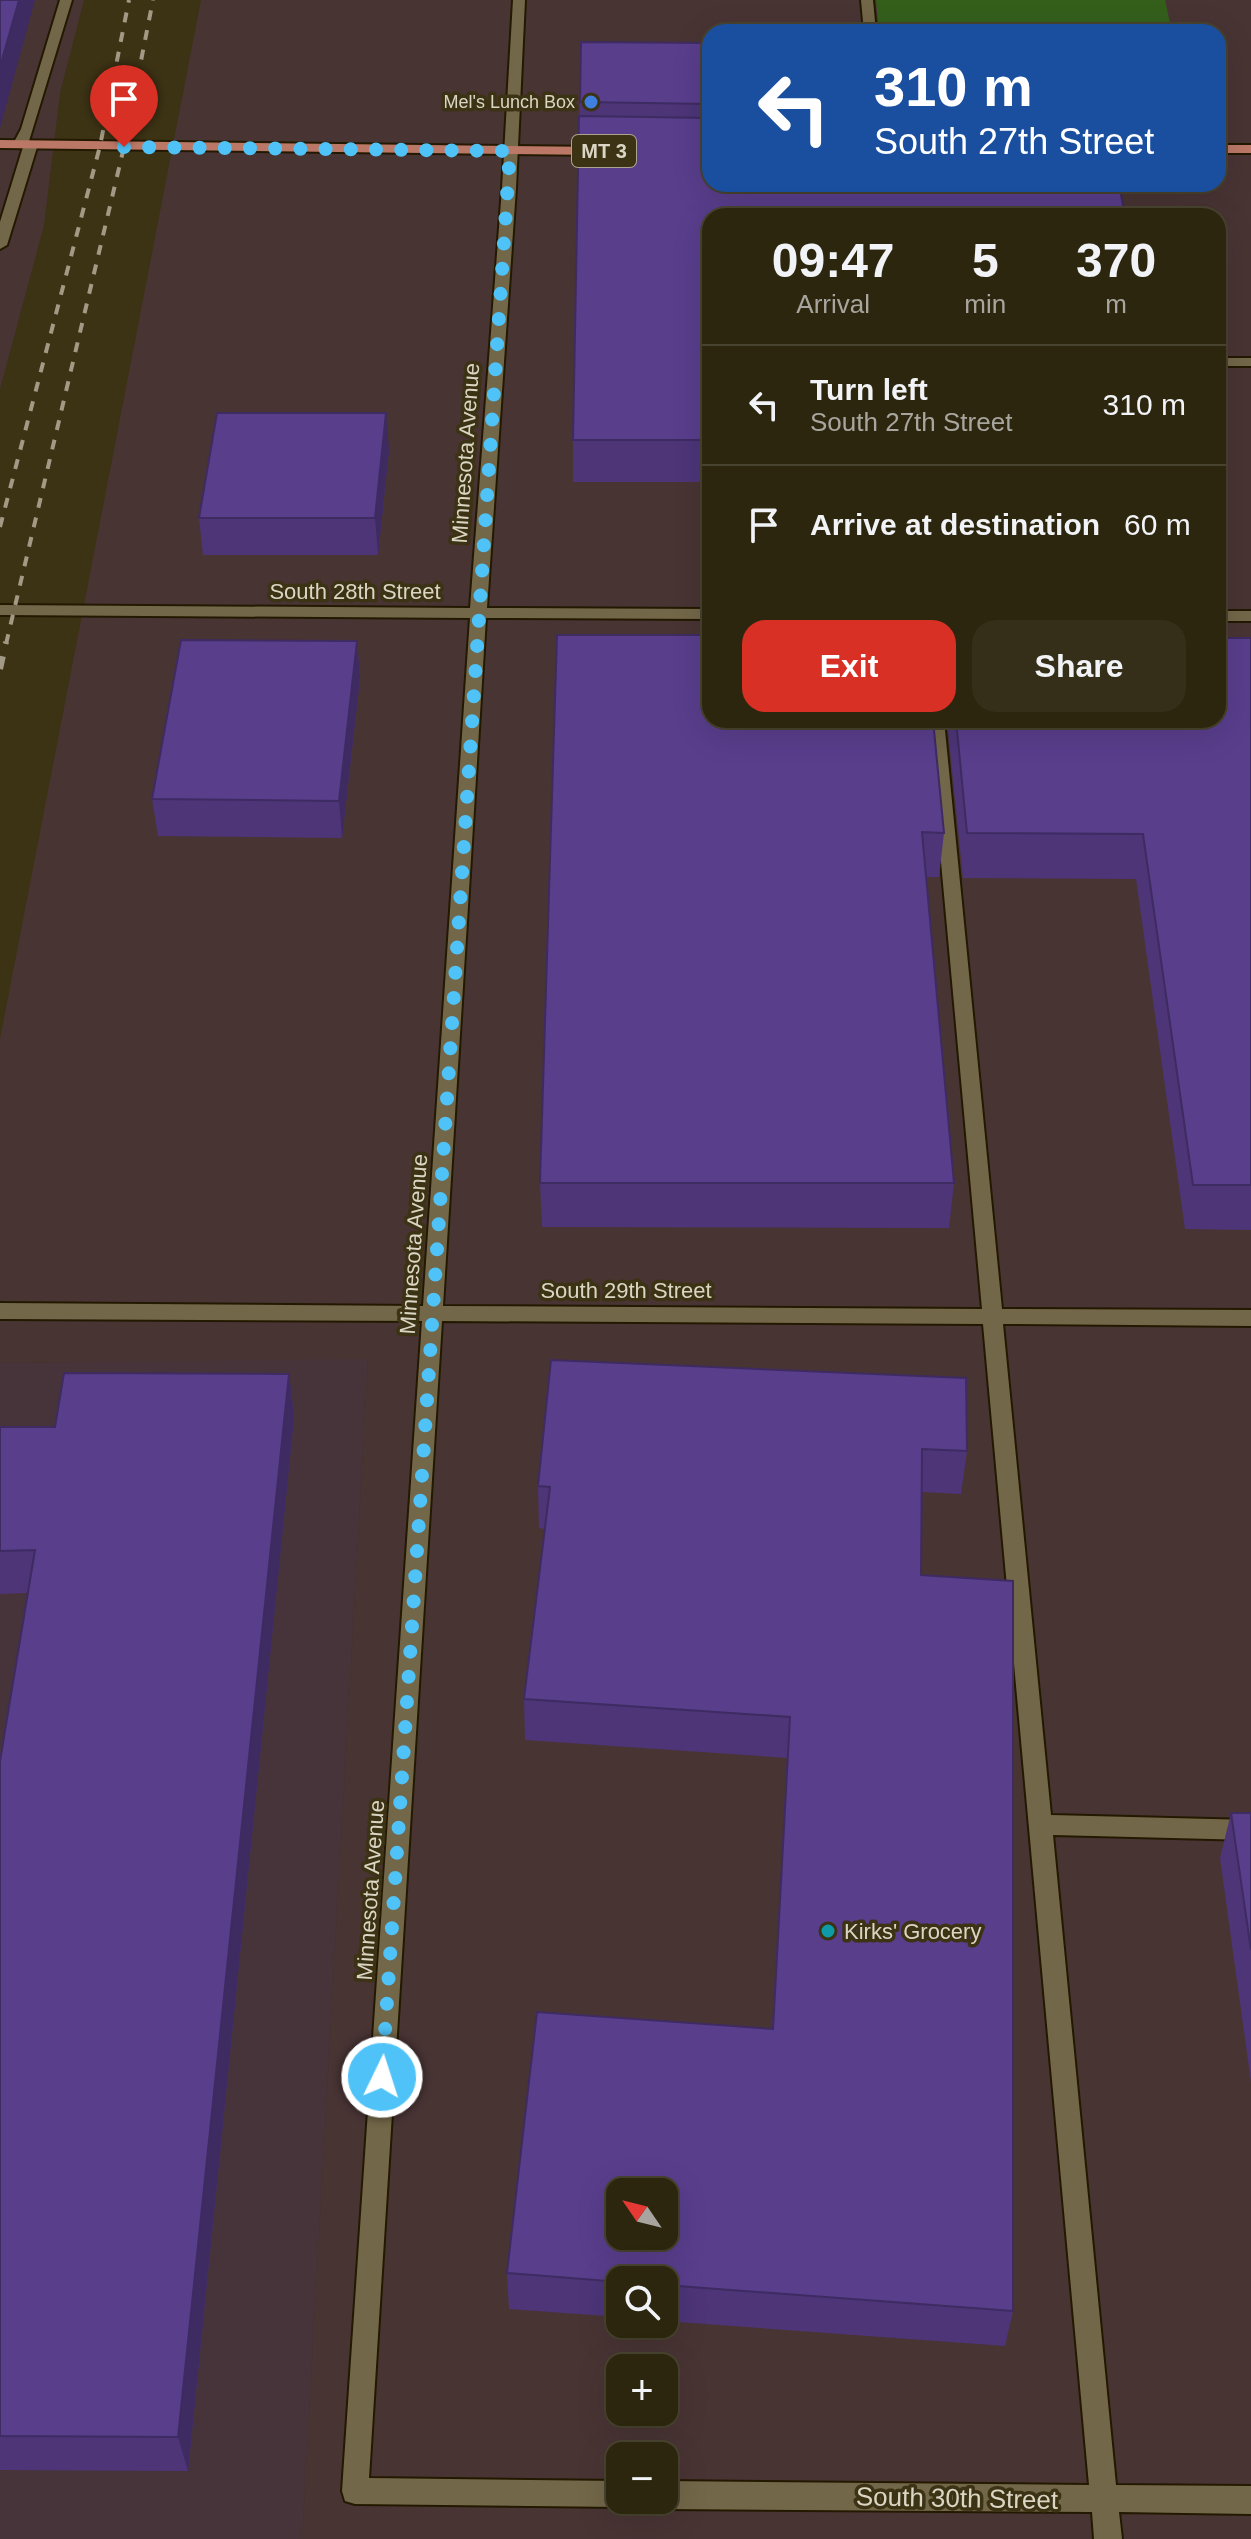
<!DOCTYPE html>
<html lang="en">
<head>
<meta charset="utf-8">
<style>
	body { margin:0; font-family:Helvetica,sans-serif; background:#352e18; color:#f1f3f6; height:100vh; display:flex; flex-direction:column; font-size:30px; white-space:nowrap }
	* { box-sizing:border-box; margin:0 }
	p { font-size:26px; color:#a7a59e }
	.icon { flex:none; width:44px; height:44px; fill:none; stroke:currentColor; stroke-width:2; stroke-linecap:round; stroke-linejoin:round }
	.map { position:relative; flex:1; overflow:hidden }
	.side { position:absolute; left:702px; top:208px; width:524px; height:520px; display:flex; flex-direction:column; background:#2d260f; border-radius:24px; box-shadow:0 8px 32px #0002,0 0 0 2px #48432f }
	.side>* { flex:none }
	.hud { position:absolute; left:702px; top:24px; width:524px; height:168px; border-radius:24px; box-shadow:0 8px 32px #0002,0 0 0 2px #48432f; background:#1a4fa0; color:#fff; overflow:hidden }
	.needle { width:52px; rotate:305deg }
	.buttons { position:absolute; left:606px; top:2178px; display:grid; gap:16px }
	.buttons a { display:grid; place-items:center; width:72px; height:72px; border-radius:16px; background:#2d260f; box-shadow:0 8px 32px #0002,0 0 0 2px #48432f; font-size:40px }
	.pin { position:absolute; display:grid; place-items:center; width:68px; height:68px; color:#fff; margin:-82px -34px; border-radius:50% 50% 50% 0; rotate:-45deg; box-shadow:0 0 8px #0007 }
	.pin .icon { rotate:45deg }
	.me { position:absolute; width:88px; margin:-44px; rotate:4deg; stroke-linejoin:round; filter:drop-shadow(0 0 6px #0008) }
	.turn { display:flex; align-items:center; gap:28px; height:168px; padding:0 40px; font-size:36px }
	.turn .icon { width:104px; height:104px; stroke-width:2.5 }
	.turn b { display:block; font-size:56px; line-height:68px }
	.eta { display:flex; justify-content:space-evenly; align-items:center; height:136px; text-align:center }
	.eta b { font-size:48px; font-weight:700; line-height:56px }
	.button { display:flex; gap:16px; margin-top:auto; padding:16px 40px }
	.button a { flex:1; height:92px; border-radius:24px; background:#d93025; color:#fff; font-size:32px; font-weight:700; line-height:92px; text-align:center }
	.button a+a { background:#352e18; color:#f1f3f6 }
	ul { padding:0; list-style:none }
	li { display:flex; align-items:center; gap:24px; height:120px; padding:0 40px; border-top:2px solid #48432f }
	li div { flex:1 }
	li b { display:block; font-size:30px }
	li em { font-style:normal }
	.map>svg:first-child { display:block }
</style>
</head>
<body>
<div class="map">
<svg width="1251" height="2539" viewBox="0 0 1251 2539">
	<rect width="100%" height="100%" fill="#3c3214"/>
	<path fill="#493434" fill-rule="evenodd" d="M0 0H84L60 93 44 225 0 389Z
		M201 0H1251V2539H302L368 1360 0 1363V1039ZM710 32H1218V184H710ZM710 216H1218V720H710ZM620 2192H664V2236H620ZM620 2280H664V2324H620ZM620 2368H664V2412H620ZM620 2456H664V2500H620Z"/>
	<path fill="#47343b" d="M368 1359 302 2539H0V1363Z"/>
	<path fill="#335f1b" d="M876 0H1165L1172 32H879Z"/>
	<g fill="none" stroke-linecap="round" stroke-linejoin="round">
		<defs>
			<path id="minor" d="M60 0H72L29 141 38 144 7 245 0 249V222L23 147 13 144 21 129Z
				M513 0H525L516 188 487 608 710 609V619L486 618 443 1306 982 1309 928 720H944L1002 1309 1251 1310V1326L1003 1324 1051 1815 1251 1820V1840L1053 1835 1116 2485 1251 2486V2514L1119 2512 1122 2539H1094L1092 2512 664 2509 654 2505 653 2500H664V2481L1089 2485 983 1324 442 1321 369 2478 620 2481V2500H631L620 2507 355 2504 345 2501 342 2491 422 1321 0 1319V1303L423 1306 470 618 0 615V605L470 608 502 188Z
				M861 0H873L876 32H864Z
				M1218 358H1251V366H1218Z
				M1218 611H1251V621H1218Z"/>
			<path id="major" d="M0 140 604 147 611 151 604 155 0 148Z
				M1218 145H1251V153H1218Z"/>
		</defs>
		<use href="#minor" stroke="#231900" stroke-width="4"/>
		<use href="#major" stroke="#231900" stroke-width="4"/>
		<use href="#minor" fill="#736749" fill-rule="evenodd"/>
		<use href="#major" fill="#bc7867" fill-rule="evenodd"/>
		<path stroke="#a29a85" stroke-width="4" stroke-dasharray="10 10" stroke-linecap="butt" d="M0 527 100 146 129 0
			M6 644 124 147 153 0"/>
		<path stroke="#a29a85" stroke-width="6" stroke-dasharray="13 13" stroke-linecap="butt" d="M0 669 6 642"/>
	</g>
	<path fill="#4d3578" d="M581 42 710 43V482H573V440Z
		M389 450 378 555H203L199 518Z
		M710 635 944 833 939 877H926L954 1183 949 1228 542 1227 540 1183Z
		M1251 638V1230L1185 1229 1136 879 963 878 947 720H1218Z
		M357 641 360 678 342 838 158 836 152 799Z
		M551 1360 967 1451 961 1494 922 1492 921 1575 1013 2311 1005 2346 664 2321V2280H620V2317L509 2309 507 2273 772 2029 788 1758 525 1740 524 1699 545 1529 539 1528 538 1486Z
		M289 1374 294 1417 188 2471 0 2470V1761L28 1593 0 1594V1427H55Z
		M1231 1813H1251V2082L1220 1858Z"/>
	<path fill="#3e2b62" d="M19 0H35L0 128V67Z
		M386 413 389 450 378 555 375 518Z
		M357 641 360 678 342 838 339 801Z
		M289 1374 294 1417 188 2471 178 2437Z"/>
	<path fill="#593e8c" stroke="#3e2b62" stroke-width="2" fill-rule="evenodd" d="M0 0H19L0 67Z
		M581 42 710 43V104L580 102Z
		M579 116 710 118V184H1119L1125 216H710V440H573Z
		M217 413H386L375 518H199Z
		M557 635H710V720H933L944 833 922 832 954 1183H540Z
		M1218 638H1251V1185H1193L1143 834 967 833 956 720H1218Z
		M181 640 357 641 339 801 152 799Z
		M551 1360 966 1378 967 1451 922 1449 921 1575 1013 1581V2311L664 2285V2280H620V2282L507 2273 537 2012 773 2029 790 1717 524 1699 550 1487 538 1486ZM620 2192H664V2236H620Z
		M64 1373 289 1374 178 2437 0 2436V1761L35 1550 0 1551V1427H55Z
		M1231 1813H1251V1950Z"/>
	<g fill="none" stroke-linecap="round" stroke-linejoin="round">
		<path stroke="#4fc3f7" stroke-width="14" stroke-dasharray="0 25.2" d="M124 147 510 151 382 2077"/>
	</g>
	<circle fill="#3f7fe0" stroke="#3c3214" stroke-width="3" cx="591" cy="102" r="8"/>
	<circle fill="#0f9aa8" stroke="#3c3214" stroke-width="3" cx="828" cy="1931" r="8"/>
	<g text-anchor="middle" stroke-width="7" stroke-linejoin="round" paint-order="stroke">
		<g font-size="18" fill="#dbd5c4" stroke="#3c3214" text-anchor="end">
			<text x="575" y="108">Mel's Lunch Box</text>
		</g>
		<rect fill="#3c3214" stroke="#aba48f" stroke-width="2" x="572" y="135" width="64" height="32" rx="6"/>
		<g font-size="20" font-weight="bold" fill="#dbd5c4">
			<text x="604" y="158">MT 3</text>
		</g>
		<g font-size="22" fill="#dbd5c4" stroke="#3c3214">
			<text transform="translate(465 453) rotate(-86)" y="8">Minnesota Avenue</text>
			<text x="355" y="599">South 28th Street</text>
			<text transform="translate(413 1244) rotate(-86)" y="8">Minnesota Avenue</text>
			<text x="626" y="1298">South 29th Street</text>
			<text transform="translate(370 1890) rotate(-86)" y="8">Minnesota Avenue</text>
		</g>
		<g font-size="22" fill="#dbd5c4" stroke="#3c3214" text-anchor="start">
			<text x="844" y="1939">Kirks' Grocery</text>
		</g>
		<g font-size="26" fill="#dbd5c4" stroke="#3c3214">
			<text transform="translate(957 2498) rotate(1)" y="9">South 30th Street</text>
		</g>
	</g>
</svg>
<div class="buttons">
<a><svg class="needle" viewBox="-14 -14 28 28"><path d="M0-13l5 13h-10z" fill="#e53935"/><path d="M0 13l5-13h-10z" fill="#a7a59e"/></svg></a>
<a><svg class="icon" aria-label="search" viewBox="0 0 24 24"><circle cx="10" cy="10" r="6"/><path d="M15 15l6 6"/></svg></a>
<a>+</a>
<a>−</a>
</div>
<div class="pin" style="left:124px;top:147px;background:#d93025"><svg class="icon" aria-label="arrive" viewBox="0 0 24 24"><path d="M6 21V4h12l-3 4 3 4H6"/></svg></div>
<svg class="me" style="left:382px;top:2077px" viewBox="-20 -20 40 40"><circle r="17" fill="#4fc3f7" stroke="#fff" stroke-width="3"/><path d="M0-11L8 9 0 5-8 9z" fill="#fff"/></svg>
<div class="hud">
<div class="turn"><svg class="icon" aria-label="left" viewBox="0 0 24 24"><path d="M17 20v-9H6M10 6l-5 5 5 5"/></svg><div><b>310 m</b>South 27th Street</div></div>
</div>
<section class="side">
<div class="eta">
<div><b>09:47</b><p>Arrival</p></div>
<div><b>5</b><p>min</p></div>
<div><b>370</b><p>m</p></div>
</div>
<ul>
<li><svg class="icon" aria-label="left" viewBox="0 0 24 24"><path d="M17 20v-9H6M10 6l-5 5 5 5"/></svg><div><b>Turn left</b><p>South 27th Street</p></div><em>310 m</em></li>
<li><svg class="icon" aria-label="arrive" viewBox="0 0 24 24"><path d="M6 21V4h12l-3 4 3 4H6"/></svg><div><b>Arrive at destination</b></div><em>60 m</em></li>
</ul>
<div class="button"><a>Exit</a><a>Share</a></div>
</section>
</div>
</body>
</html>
